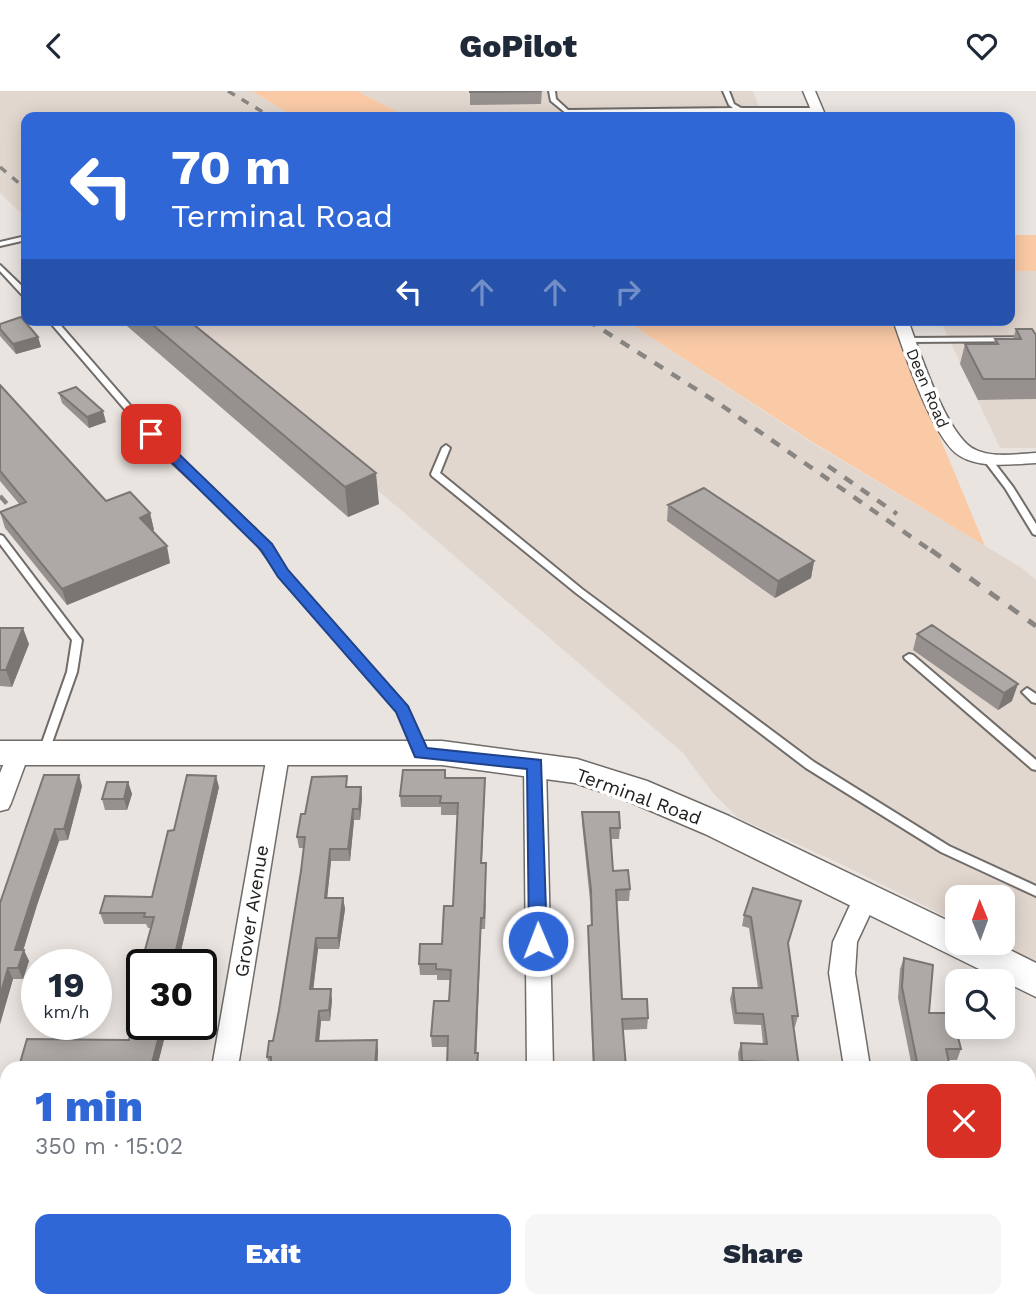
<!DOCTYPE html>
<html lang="en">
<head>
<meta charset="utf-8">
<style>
	body { margin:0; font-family:"Work Sans",sans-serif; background:#f6f6f7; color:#1f2937; height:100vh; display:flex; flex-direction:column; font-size:26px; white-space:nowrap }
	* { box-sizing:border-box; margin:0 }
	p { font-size:23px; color:#747a83 }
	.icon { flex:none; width:38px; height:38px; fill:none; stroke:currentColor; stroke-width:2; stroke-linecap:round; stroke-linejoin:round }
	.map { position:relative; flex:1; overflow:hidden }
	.details { position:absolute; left:0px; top:970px; width:1036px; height:247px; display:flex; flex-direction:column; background:#fff; border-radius:21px 21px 0 0; box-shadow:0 4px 18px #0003 }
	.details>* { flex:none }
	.banner { position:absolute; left:21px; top:21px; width:994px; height:214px; border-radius:14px; box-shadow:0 4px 18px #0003; background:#3067d6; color:#fff; overflow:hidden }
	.needle { width:46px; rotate:359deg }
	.fabs { position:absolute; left:945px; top:794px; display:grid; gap:14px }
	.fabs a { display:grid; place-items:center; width:70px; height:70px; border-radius:14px; background:#fff; box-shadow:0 4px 18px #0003; font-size:35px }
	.speed { position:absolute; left:21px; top:858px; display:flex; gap:14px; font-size:35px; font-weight:700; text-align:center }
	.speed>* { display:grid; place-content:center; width:91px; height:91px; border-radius:50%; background:#fff; box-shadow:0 4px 18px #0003; line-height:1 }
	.speed small { font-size:18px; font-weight:400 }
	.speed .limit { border:4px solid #111; border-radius:10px; background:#fff; color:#111 }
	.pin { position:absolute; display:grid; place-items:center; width:60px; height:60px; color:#fff; margin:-30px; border-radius:14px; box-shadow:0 4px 10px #0006 }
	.me { position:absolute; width:77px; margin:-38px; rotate:359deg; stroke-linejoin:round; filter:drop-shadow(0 0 5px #0008) }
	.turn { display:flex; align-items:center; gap:24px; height:147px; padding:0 35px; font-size:32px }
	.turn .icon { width:91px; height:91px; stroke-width:2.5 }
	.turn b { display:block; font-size:49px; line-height:60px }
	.lanes { display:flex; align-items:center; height:66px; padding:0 35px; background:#0003; justify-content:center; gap:35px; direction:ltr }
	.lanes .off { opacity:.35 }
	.round { display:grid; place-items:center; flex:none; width:74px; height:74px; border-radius:14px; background:#f6f6f7 }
	.summary { display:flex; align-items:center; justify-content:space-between; height:119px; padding:0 35px }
	h1 { font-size:42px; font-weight:800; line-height:52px; color:#3067d6 }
	.action { display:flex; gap:14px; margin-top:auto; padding:14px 35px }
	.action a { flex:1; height:80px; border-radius:14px; background:#3067d6; color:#fff; font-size:28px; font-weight:800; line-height:80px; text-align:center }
	.action a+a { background:#f6f6f7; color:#1f2937 }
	header { display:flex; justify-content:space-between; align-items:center; height:91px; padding:0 35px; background:#fff; font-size:32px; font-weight:800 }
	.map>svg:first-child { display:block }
</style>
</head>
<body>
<header><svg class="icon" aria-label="back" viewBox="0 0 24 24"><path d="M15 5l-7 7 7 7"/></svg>GoPilot<svg class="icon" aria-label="heart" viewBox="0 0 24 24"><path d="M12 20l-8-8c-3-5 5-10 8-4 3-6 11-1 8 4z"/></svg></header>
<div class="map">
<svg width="1036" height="1215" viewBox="0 0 1036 1215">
	<rect width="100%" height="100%" fill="#e9e4e0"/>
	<path fill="#e2d7cf" d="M0 0H252L295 26H26V127L0 102Z
		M357 0H753L763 26H407Z
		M1010 180H1036V357H1000L940 229H1010Z
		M173 229H624L811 351 1022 477 1036 489V871L999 852H1003V807H957V831L837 771 738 727 713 702 683 662 401 419Z"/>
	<path fill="#facaa6" d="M252 0H357L407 26H295Z
		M1010 144H1036V180H1010Z
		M624 229H891L985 455 811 350Z"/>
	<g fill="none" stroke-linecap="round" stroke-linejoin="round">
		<defs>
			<path id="lane" d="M549 0H555L556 8 568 19 733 17 729 14 723 0H729L734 13 741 17H817L820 19 817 21 567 23 551 10Z
				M26 145V149L0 155V151Z
				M0 174 26 199V205H23L0 180Z
				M48 229H56L170 360 255 438 286 480 407 616 426 662 425 665H417L398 621 280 484 249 442 164 364Z
				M1036 246V250L907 251 903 249 907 247Z
				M446 354 450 357 440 382 582 498 814 671 949 755 1036 795V805L941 761 806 677 576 502 432 385 431 383 442 357Z
				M987 365 990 366 1013 396 1036 433V444L1033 443 1005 397 983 368Z
				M0 444 3 445 82 549 77 581 48 663 47 666H39L38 663 67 581 72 549 0 453Z
				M909 563 913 564 1036 669V679L1032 678 905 568 904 566Z
				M1027 597 1036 603V612L1032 611 1022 601Z"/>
			<path id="street" d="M803 0H815L826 26H814Z
				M893 229H908C919 259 947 347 976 359 993 367 1017 363 1036 362V372C1013 373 981 378 960 365 933 349 904 261 893 229Z
				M18 655 26 657 29 663 11 712 8 718 0 720V682L10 657Z
				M278 656 286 658 289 664 238 976H212L267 664 270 658Z
				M535 665 543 667 546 673 553 976H527L524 673 527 667Z
				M866 796 875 799 878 806 857 851 855 882 870 976H844L829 882 833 851 857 799Z
				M169 1209H199L198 1215H168Z
				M530 1209H560V1215H530Z
				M889 1209H919L921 1215H891Z"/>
			<path id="secondary" d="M0 650H442L577 668 647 690 729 725 957 834V852H996L1036 872V906L705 743 623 708 575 692 442 674H0Z"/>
		</defs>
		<use href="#lane" stroke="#706c69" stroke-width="4"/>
		<use href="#street" stroke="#706c69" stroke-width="3"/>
		<use href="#secondary" stroke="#706c69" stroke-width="3"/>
		<use href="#lane" fill="#fff" fill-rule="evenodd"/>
		<use href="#street" fill="#fff" fill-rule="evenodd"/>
		<use href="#secondary" fill="#fff" fill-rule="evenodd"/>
		<path stroke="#888582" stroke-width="3.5" stroke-dasharray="8 8" stroke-linecap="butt" d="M228 0 271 26
			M0 76 26 98"/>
		<path stroke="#888582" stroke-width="4.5" stroke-dasharray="10 10" stroke-linecap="butt" d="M587 229 721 314 933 461
			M828 375 897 423
			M0 405 20 427"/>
		<path stroke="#888582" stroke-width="5" stroke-dasharray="12 12" stroke-linecap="butt" d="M931 459 1036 535"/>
	</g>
	<path fill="#96918f" d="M470 0H542L541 13 470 14Z
		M120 229H188L379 413 348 426Z
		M0 233 38 246 41 256 16 263 0 245Z
		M1016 238 1036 244V308L978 309 960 273 965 253H994L995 248H1013Z
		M0 294 106 410 150 422 154 439 152 440 170 472 67 514 5 437 0 421 20 414 0 390Z
		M59 302 106 331 89 337 62 312Z
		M668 414 814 470 811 487 775 507 667 430Z
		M932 534 1012 610 998 619 913 559 917 543Z
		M0 537 29 553 12 596 0 595Z
		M445 679 446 687H485L482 772 486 814 485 838H481L447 956H432L431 945 449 910 450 889H437V884H420L419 873 442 853 453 815 457 724H441V716H401L400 705Z
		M128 691 132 703 127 719H105L102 708Z
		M82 695 68 749 59 750 37 814 23 859 29 870 23 888H13L0 933V812Z
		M219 696 180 864 182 870 142 873V897L140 893 141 888H138L134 877 145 859 151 837H148L146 833H104L100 822 152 806 174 739Z
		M348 696H361L362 707 360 729H354L350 770H331L327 807H343L345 818 339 858H318L313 898 332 909 330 930H321L319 950 377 949 378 960 377 976H269L267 966 273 950 279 919 301 780 304 757H299L297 746 305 723Z
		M582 721 620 737 619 748H611L613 780 630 798 629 810H616L622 908 648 927 647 938 623 939 626 976H593L588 846V835H591L590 810 582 732Z
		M798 821 788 854 798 925 795 936H793L799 976H739L738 962 741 952 763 953 761 934 734 933 730 908 733 897H758L749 837 742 835 744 824Z
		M904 867 929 922 961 958 957 969H948L950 976H912L898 907 900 878Z
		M168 933 157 976H22L20 972 129 949Z
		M1029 1080H1036V1119H1029Z
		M801 1209H843L844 1215H802Z
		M962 1209H1007L1008 1215H968L967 1211H963Z"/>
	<path fill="#7a7674" d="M38 246 41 256 16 263 13 253Z
		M103 320 106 331 89 337 87 326Z
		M376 382 379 413 348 426 345 396Z
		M150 422 154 439 144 443 140 427Z
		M167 455 170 472 67 514 62 498Z
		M814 470 811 487 775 507 778 490Z
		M23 537 29 553 12 596 6 579Z
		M1018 593 1012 610 998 619 1004 602Z
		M79 684 82 695 68 749 64 738Z
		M216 685 219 696 180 864 182 870V873H176V859Z
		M485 687V698L481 784V772Z
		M128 691 132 703 127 719 124 708Z
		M361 696 362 707 360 729 359 718Z
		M353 718 354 729 350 770 348 758Z
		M55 738 59 750 37 814 20 870 15 859 33 803Z
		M330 758 331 770 326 818 325 807Z
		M343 807 345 818 339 858 338 847Z
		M481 827V838L476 973 475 962Z
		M316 847 318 858 312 909 310 898Z
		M24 859 29 870 23 888 18 877Z
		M8 877 13 888 0 933V905Z
		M331 898 332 909 330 930 329 919Z
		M319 920 321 930 318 961 316 950Z
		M162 933H168L157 976H151Z
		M377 949 378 960 377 976H375Z
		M102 1209H109L108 1215H101Z
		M276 1209H280L279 1215H275Z"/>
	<path fill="#aea9a6" stroke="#7a7674" stroke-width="2" d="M470 0H542L470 1Z
		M21 226 38 246 13 253 0 238V233Z
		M147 229H188L376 382 345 396Z
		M1016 238H1032L1036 244V288H983L965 253H998L995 248H1021Z
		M0 294 106 410 130 401 150 422 140 427 167 455 62 498 0 421 26 411 0 380Z
		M76 296 103 320 87 326 59 302Z
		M704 397 814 470 778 490 668 414Z
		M932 534 1018 593 1004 602 917 543Z
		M0 537H23L6 579H0Z
		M403 679H445V687H485L481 772H486L485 803 484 827H481L475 962H478L477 976H447L448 945H431L434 910H449L451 879 436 878V873H419L420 853H442L444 815H453L458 712H440L441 705H400Z
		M44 684H79L64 738H55L33 803 15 859H24L18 877H8L0 905V812Z
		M187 684 216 685 176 859H179L176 873H142V878L134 877 139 859H145L154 826H144L145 822H100L105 805 152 806 168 740 174 739Z
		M347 685 346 696H361L359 718H353L348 758H330L325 807H343L338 847H316L310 898H331L329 919 319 920 316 950 377 949 375 976H271V966H267L269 950H273L279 919 301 780 305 746H297L301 723H305L312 686Z
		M107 691H128L124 708H102Z
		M582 721H619L620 737H610L613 780 628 779 630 798 616 799 622 908H647L648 927 622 928 626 976H594L588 835 592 834 591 799Z
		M753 797 801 810 788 852 798 925H792L799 976H769L768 971 742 970 741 952 767 953 763 923 736 922 733 897H762L751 826 744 824Z
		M904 867 933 874 929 922H952L961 958H946L950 976H918L902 896Z
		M142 898V933H162L151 976H85L86 972H20L27 948 129 949Z
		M1029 1080H1036V1109L1029 1108Z
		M61 1209H102L101 1215H60Z
		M237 1209H276L275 1215H236Z
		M437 1209H480L479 1215H436Z
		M607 1209H640L641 1215H607Z
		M806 1209H843L844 1215H807Z
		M974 1209H1007L1008 1215H976Z"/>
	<path fill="#3067d6" stroke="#1f438b" stroke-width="2" d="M146 340H155L272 453 288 479 408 615 427 657 541 669 547 850 545 856H531L529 850 527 678 415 666 396 621 278 486 261 459 146 346Z"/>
	<g text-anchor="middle" stroke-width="7" stroke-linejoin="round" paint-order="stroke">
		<g font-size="16" fill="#22211f" stroke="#fff">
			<text transform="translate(928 297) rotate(67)" y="6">Deen Road</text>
		</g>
		<g font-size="19" fill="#22211f" stroke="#fff">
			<text transform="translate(639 705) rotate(20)" y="7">Terminal Road</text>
			<text transform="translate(251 820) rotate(-81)" y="7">Grover Avenue</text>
		</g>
	</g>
</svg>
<div class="fabs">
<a><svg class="needle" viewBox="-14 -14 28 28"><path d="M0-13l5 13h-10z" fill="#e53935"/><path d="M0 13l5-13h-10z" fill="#747a83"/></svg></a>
<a><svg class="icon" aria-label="search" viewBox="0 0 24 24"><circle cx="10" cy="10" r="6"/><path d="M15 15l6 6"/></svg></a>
</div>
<div class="speed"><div>19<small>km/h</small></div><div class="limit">30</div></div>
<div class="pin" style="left:151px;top:343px;background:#d93025"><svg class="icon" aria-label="arrive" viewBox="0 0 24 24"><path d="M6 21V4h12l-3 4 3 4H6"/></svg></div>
<svg class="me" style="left:538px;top:850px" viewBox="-20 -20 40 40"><circle r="17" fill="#3067d6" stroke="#fff" stroke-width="3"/><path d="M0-11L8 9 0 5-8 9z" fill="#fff"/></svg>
<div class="banner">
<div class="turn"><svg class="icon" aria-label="left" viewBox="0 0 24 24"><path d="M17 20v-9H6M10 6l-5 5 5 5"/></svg><div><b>70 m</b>Terminal Road</div></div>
<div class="lanes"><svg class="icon" aria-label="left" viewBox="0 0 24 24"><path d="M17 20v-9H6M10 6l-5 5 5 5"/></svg><svg class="icon off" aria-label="ahead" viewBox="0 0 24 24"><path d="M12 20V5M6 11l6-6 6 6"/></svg><svg class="icon off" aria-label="ahead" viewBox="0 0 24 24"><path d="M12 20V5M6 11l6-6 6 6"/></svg><svg class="icon off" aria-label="right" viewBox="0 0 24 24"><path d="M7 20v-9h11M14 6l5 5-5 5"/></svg></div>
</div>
<section class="details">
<div class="summary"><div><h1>1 min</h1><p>350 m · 15:02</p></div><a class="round" style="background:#d93025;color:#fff"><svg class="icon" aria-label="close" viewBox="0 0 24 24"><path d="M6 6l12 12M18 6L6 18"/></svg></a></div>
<div class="action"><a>Exit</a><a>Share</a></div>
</section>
</div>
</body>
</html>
